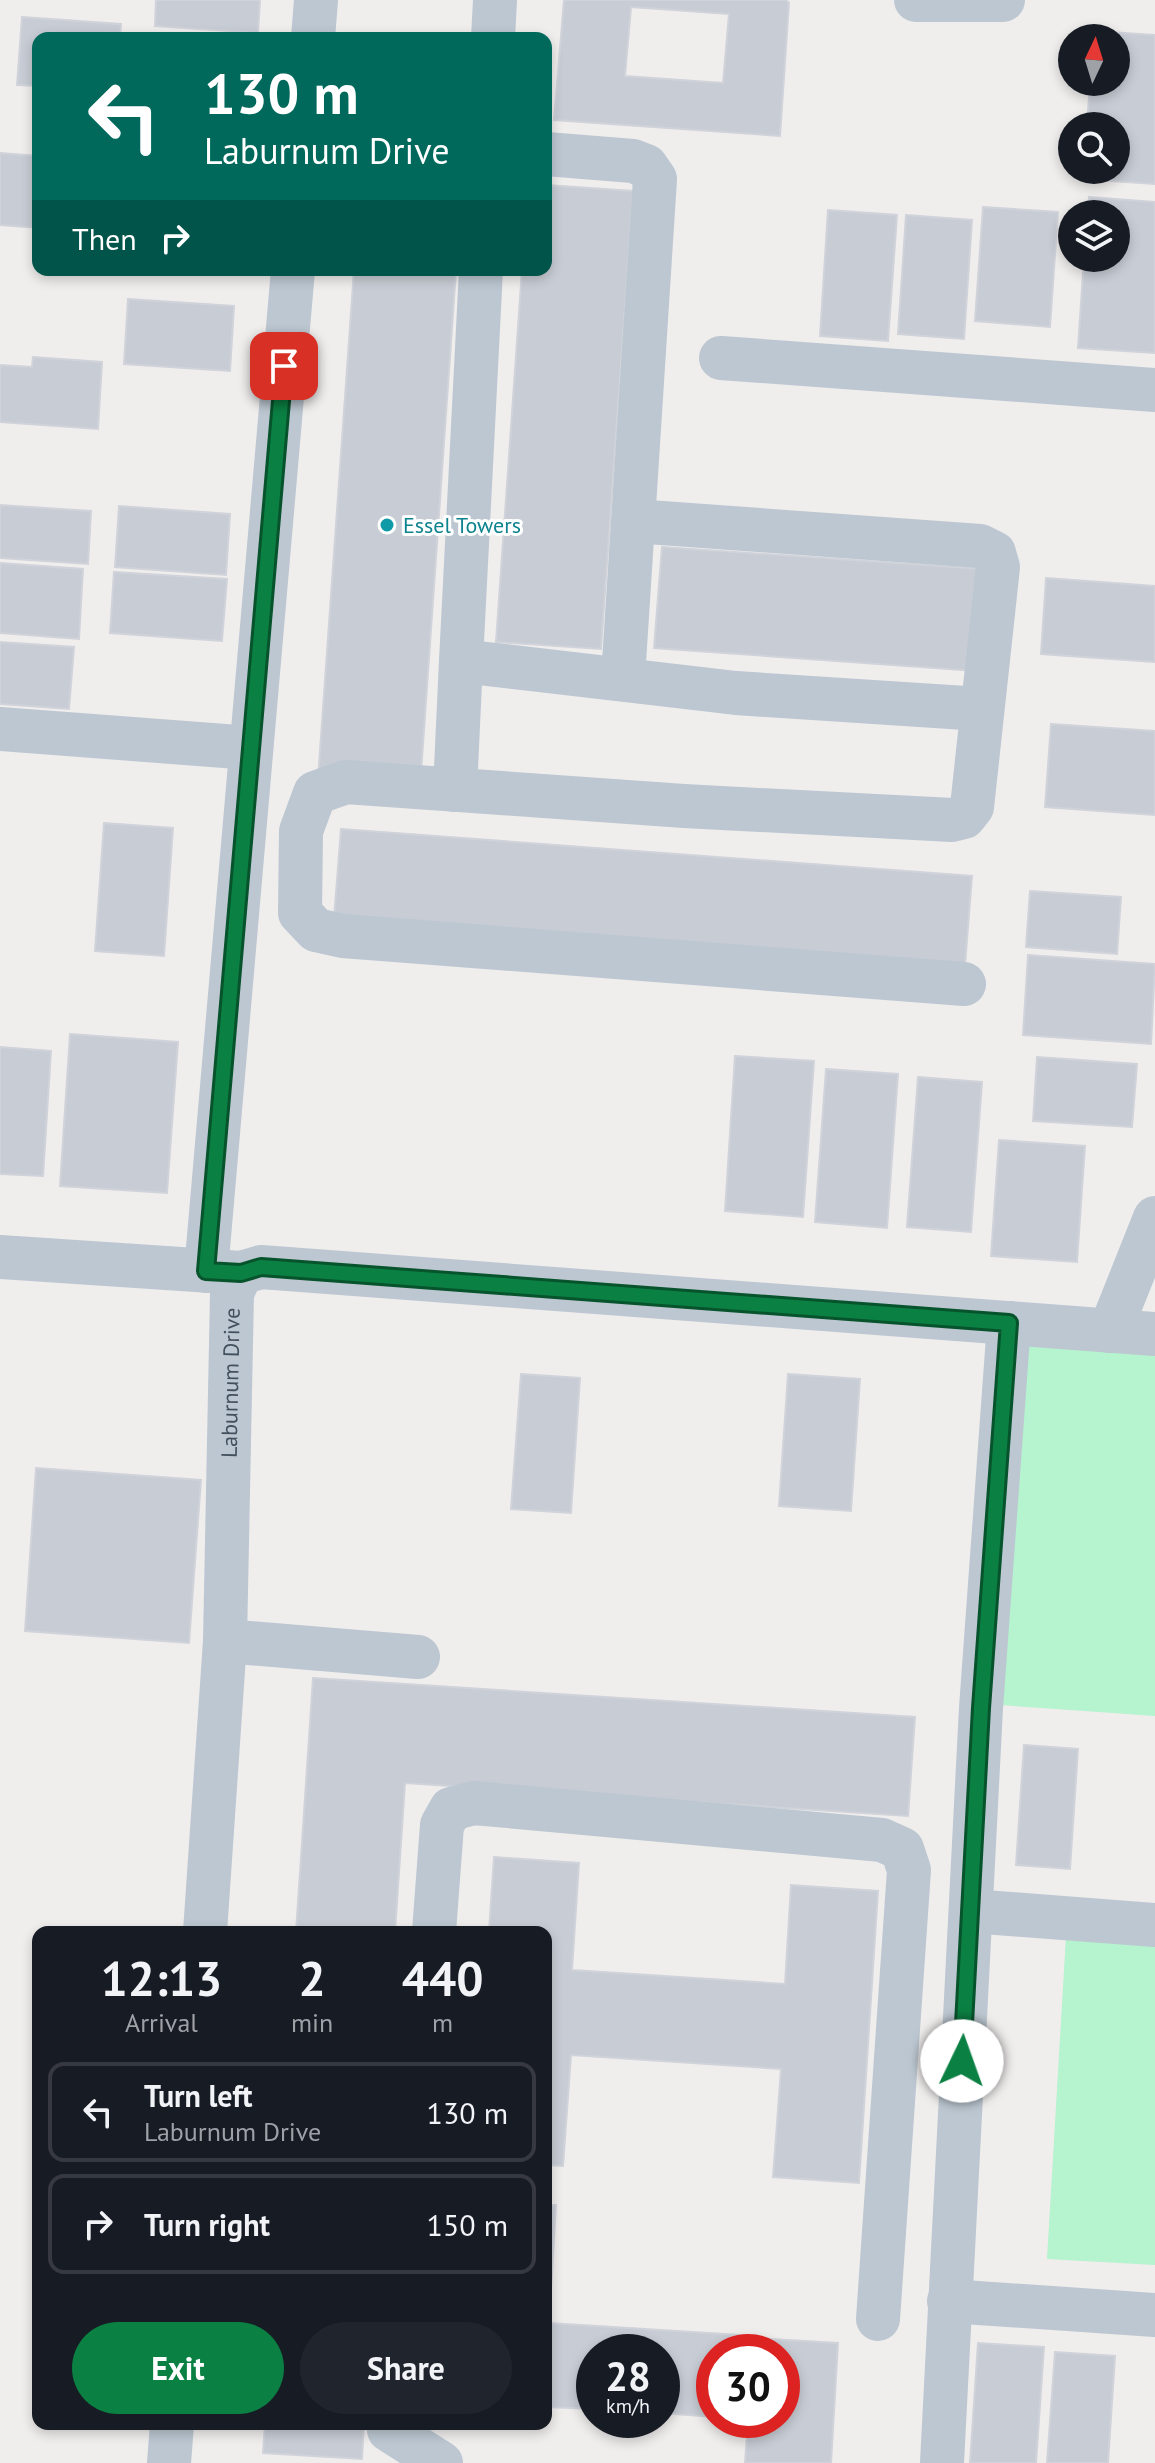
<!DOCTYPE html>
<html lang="en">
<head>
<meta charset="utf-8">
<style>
	body { margin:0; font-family:"PT Sans",sans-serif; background:#20242c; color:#f1f3f6; height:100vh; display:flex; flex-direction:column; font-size:30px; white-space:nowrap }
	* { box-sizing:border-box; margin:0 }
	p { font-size:26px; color:#9ea1a6 }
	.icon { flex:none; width:44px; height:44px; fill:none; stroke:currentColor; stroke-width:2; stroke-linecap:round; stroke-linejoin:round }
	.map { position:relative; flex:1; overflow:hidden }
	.panel { position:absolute; left:32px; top:1926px; width:520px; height:504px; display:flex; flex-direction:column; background:#171b24; border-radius:16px; box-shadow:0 4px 12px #0003 }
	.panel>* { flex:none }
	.guide { position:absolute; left:32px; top:32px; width:520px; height:244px; border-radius:16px; box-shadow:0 4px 12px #0003; background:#00695c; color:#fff; overflow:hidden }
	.needle { width:52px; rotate:4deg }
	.buttons { position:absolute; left:1058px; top:24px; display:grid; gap:16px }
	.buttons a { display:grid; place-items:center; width:72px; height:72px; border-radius:50%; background:#171b24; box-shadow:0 4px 12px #0003; font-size:40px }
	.speed { position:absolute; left:576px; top:2334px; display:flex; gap:16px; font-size:40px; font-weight:700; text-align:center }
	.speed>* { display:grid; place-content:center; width:104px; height:104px; border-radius:50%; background:#171b24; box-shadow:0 4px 12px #0003; line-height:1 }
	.speed small { font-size:20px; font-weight:400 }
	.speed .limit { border:12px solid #d22; background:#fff; color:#111 }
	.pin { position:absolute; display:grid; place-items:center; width:68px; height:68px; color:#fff; margin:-34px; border-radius:16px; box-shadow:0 4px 12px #0006 }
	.me { position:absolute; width:88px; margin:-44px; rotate:3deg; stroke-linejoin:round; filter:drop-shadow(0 0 6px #0008) }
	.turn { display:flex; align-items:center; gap:28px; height:168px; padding:0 40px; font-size:36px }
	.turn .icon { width:104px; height:104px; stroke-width:2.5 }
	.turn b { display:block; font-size:56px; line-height:68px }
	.then { display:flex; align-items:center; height:76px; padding:0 40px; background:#0003; gap:16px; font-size:30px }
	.eta { display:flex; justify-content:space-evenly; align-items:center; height:136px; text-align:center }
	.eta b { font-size:48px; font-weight:600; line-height:56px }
	.button { display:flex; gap:16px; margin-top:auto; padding:16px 40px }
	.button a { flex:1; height:92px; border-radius:48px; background:#0b8043; color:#fff; font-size:32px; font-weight:600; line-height:92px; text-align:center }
	.button a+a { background:#20242c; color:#f1f3f6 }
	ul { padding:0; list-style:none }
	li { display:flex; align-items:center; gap:24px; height:100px; margin:0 16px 12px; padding:0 24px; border:4px solid #363941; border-radius:16px }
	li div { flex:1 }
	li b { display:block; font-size:30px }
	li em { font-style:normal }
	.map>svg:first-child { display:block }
</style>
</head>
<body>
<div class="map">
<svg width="1155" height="2463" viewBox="0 0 1155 2463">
	<rect width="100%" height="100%" fill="#f0eded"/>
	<path fill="#b6f3cf" d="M1022 1339 1155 1349V1716L999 1705Z
		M1066 1936 1155 1942V2265L1047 2259Z"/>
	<path fill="#c8ccd4" stroke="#d0d3da" stroke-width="2" fill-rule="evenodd" d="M156 0H260L258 33 155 26Z
		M564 0H786L789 3 780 136 554 120ZM631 7 729 14 723 83 625 76Z
		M22 17 121 24 120 38H38V86L17 85Z
		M1094 31 1155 35V184L1083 179 1084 170H1116V126H1087L1090 82H1116V38H1093Z
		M0 153 38 156V228L0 225Z
		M546 185 633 191 601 649 496 642 522 270H546Z
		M1089 197 1155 202V353L1078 348 1084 258H1116V214H1088Z
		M983 207 1058 212 1050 327 975 321Z
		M828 210 897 215 888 341 820 336Z
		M906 215 972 220 964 339 898 334Z
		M354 270H456L420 787 318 779Z
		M128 299 234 306 230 371 124 364Z
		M33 357 102 362 98 429 0 422V365L32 367Z
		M0 505 91 511 88 564 0 558Z
		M119 506 230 514 226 575 115 567Z
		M662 547 983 569 976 671 654 648Z
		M0 563 83 569 79 639 0 633Z
		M114 572 227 579 222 641 110 633Z
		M1046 578 1155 586V662L1041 654Z
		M0 642 74 647 69 709 0 704Z
		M1051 724 1155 731V815L1045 807Z
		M104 823 173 828 164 956 95 951Z
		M341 829 972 876 964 978 333 931Z
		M1030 891 1121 897 1117 954 1026 947Z
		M1028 955 1155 964 1151 1044 1023 1035Z
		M70 1034 178 1042 167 1193 60 1186Z
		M0 1047 51 1051 43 1176 0 1174Z
		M735 1056 814 1061 803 1217 725 1211Z
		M1037 1057 1137 1064 1132 1127 1033 1121Z
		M826 1069 898 1074 887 1228 815 1222Z
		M918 1077 982 1082 971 1232 907 1227Z
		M999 1140 1085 1146 1077 1262 991 1256Z
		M521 1374 580 1378 571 1513 511 1509Z
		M788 1374 860 1379 851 1511 779 1506Z
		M36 1468 201 1480 189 1643 25 1631Z
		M313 1678 915 1717 908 1816 405 1783 395 1932H296Z
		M1024 1745 1078 1749 1070 1869 1016 1865Z
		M494 1857 579 1863 572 1970 785 1984 791 1885 878 1891 859 2183 773 2177 781 2069 571 2055 563 2166 546 2165V1932H489Z
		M546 2205H556L549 2323 740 2335 739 2352H714V2417L662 2413V2352H594V2409L546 2407Z
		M753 2338 838 2343 831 2463H745L748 2420H782V2352H752Z
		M978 2343 1044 2347 1036 2463H970Z
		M1055 2352 1115 2356 1108 2463H1047Z
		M265 2424H364L362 2459 263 2453Z"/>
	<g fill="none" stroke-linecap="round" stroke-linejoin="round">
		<g stroke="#bcc7d1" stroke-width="44">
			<path d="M916 0H1003"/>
			<path d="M313 38 316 0"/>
			<path d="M493 38 495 0"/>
			<path d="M546 154 633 161 646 166 655 179 623 678"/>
			<path d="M721 358 1155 390"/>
			<path d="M634 521 980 546 994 553 998 567 972 807 964 817 952 820 684 806 346 782 315 793 301 831 300 913 316 930 343 936 964 984"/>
			<path d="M461 661 481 270"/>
			<path d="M0 729 251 748"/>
			<path d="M455 790 461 661 736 693 981 709"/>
			<path d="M0 1257 241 1273 261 1267 1155 1334"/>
			<path d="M206 1271 293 270"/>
			<path d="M1110 1331 1155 1218"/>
			<path d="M225 1641 418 1657"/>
			<path d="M971 1911 1155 1925"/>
			<path id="s1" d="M205 1932 225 1641 232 1293 241 1273"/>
			<path d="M434 1932 442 1825 451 1809 474 1803 882 1840 902 1849 909 1870 878 2319"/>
			<path d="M949 2301 1155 2315"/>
			<path d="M389 2430 441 2463"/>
			<path d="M169 2463 172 2424"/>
			<path d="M942 2463 981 1708 1009 1323"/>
		</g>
	</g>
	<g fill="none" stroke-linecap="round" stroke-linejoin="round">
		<defs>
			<path id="route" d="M284 366 206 1271 241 1273 261 1267 1009 1323 981 1708 962 2061"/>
		</defs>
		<use href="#route" stroke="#07532c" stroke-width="20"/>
		<use href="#route" stroke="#0b8043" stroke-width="14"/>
	</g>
	<circle fill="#0f9aa8" stroke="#fff" stroke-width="3" cx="387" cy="525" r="8"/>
	<g text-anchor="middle" stroke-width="6" stroke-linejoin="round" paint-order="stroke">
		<g font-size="22" fill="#0d838f" stroke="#fff" text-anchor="start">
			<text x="403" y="533">Essel Towers</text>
		</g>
		<g font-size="22" fill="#43505d" stroke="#fff">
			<text dy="8" stroke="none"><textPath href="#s1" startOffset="550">Laburnum Drive</textPath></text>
		</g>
	</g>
</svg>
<div class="buttons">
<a><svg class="needle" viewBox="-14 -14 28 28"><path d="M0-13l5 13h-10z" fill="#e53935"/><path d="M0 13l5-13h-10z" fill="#9ea1a6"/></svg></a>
<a><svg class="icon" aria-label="search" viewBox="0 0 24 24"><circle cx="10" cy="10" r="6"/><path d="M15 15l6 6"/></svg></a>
<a><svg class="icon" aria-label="layers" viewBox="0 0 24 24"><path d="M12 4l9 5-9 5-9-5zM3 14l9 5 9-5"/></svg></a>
</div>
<div class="speed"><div>28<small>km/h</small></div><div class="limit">30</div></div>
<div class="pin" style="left:284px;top:366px;background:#d93025"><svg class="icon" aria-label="arrive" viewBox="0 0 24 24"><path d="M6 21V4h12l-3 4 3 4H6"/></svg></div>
<svg class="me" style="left:962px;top:2061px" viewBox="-20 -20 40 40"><circle r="19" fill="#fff"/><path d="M0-13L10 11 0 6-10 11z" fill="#0b8043"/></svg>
<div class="guide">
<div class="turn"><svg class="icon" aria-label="left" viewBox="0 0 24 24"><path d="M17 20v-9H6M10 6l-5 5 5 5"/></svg><div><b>130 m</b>Laburnum Drive</div></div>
<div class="then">Then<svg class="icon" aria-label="right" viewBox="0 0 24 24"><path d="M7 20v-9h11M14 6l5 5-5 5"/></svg></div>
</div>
<section class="panel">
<div class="eta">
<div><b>12:13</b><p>Arrival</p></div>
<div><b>2</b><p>min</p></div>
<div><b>440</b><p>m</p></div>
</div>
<ul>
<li><svg class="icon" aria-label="left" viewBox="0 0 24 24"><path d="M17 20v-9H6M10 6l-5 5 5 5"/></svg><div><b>Turn left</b><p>Laburnum Drive</p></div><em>130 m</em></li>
<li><svg class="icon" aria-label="right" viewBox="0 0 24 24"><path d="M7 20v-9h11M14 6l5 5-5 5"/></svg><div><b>Turn right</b></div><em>150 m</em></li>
</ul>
<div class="button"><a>Exit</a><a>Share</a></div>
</section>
</div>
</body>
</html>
